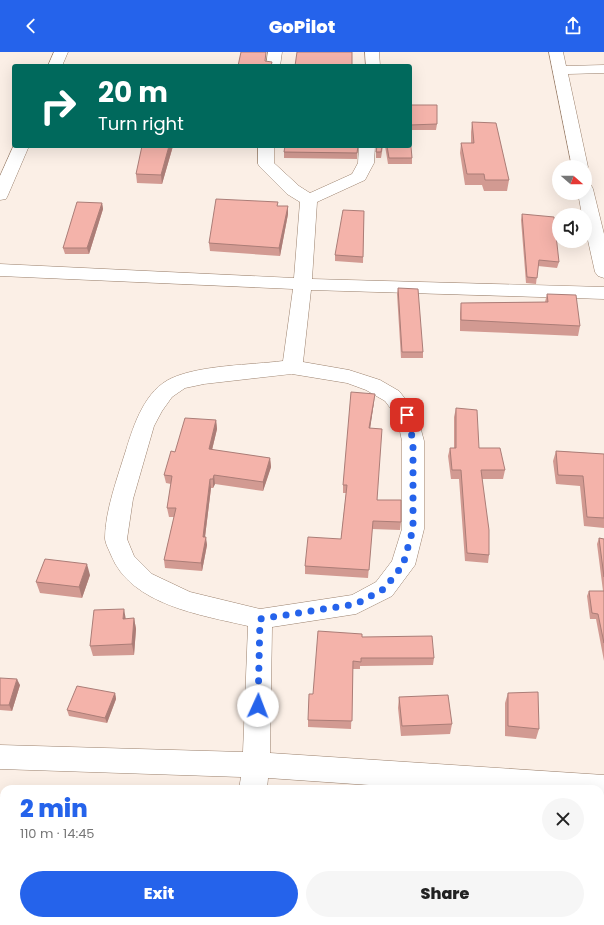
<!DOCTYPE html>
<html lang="en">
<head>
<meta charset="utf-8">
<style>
	body { margin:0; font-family:Poppins,sans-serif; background:#f6f6f6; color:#222; height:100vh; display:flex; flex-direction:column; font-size:15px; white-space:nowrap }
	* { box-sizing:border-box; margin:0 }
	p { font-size:13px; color:#767676 }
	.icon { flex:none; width:22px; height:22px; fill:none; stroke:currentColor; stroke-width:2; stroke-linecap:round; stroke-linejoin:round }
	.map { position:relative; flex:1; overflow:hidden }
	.drawer { position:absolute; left:0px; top:733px; width:604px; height:140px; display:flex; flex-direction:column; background:#fff; border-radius:12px 12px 0 0; box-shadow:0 4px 16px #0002 }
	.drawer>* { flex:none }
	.guide { position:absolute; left:12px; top:12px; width:400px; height:84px; border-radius:4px; box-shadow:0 4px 16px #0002; background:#00695c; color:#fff; overflow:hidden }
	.needle { width:26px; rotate:110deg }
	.controls { position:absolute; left:552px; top:108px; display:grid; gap:8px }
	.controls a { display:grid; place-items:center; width:40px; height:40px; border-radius:50%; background:#fff; box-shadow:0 4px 16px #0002; font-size:20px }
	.pin { position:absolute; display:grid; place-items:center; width:34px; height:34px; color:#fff; margin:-17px; border-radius:8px; box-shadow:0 2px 6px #0006 }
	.me { position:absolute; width:44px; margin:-22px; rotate:2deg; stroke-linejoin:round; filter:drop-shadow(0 0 3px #0008) }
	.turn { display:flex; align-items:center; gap:14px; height:84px; padding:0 20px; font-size:18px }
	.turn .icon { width:52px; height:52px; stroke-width:2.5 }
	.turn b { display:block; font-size:28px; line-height:34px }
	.round { display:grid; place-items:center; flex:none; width:42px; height:42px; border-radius:21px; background:#f6f6f6 }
	.overview { display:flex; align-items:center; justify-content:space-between; height:68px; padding:0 20px }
	h1 { font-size:24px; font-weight:800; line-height:30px; color:#2563eb }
	.cta { display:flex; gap:8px; margin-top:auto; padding:8px 20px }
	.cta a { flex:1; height:46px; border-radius:24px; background:#2563eb; color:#fff; font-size:16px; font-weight:800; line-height:46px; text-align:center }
	.cta a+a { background:#f6f6f6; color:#222 }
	header { display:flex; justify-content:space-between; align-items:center; height:52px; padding:0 20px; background:#2563eb; color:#fff; font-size:18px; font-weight:800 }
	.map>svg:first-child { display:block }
</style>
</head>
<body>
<header><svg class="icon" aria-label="back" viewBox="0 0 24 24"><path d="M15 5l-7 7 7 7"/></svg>GoPilot<svg class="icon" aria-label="share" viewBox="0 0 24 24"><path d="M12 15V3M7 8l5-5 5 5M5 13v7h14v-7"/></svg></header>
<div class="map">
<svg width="604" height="873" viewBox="0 0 604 873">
	<rect width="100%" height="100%" fill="#fbefe6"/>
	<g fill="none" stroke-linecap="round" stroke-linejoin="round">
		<defs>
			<path id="minor" d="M268 0H282L280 14H266Z
				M365 0H379L380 14H366Z
				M549 0H563L566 14 604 13V21L568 22 588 115 586 118 585 115H572Z
				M258 94H274V111L299 134 310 141 352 122 358 111 359 94H375L374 111 365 128 317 150 312 227 604 235V247L311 238 303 310 349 318 380 328 399 339 414 358 417 363 424 389V477L415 513 392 544 356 562 272 575 270 701 604 723V749H600V737H427L268 726 267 737H239L241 725 0 717V693L243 700 248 574C201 563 131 553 111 503 109 498 105 491 105 486 105 459 118 424 126 398 134 372 145 338 172 326 201 313 251 313 283 309L293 237 0 224V212L294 226 300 150 287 142 260 115 258 112ZM292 322 347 331 366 338 385 349 397 365 402 389V477L392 509 376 530 352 543 260 557 190 540 152 522 134 504 127 487 133 447 154 374 162 359 172 345 185 336 204 332Z
				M585 132 591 133 593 137 604 182V226L598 224 595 220 585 175V163H582L578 141H585Z
				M223 869H253V873H223Z"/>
			<path id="tertiary" d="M54 0H68L62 14H48Z
				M14 93 29 94 8 143 6 147 0 148V124Z"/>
		</defs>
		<use href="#minor" stroke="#9b816d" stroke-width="1"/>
		<use href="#tertiary" stroke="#9b816d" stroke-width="1"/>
		<use href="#minor" fill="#fff" fill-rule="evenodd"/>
		<use href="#tertiary" fill="#fff" fill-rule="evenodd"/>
	</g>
	<path fill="#d29a92" d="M410 53 437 72 436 78H410Z
		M472 70 509 128 507 139H484L482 133H465L460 101 461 91H471V80Z
		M173 94 162 132 137 131 136 122Z
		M358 94 357 107 284 106V100Z
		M376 94H383L381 106H376Z
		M385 94H410L412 106V112H388Z
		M102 151 103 157 89 202H65L63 196Z
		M278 154H288V162L280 204 210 199 209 191Z
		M364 159 363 211 335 209V203Z
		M522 162 559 210 557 216 538 214 536 232 526 231 521 168Z
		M398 236 423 300V306H401L397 242Z
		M547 242 580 274 578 284 460 279V261L461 251 545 250Z
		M374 350 370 376 377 448 401 470 400 478 372 477 368 526 305 522V514L341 487 346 441H343V433Z
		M456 356 479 396 505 418 503 427H482L489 503 488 511 465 509 459 427H451L448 404 450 396H454V365Z
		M216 368 217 377 212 398 270 406 271 415 263 439 215 432 213 436H211L205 485 207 493 202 519 165 516 164 508 174 465H169L167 456 171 432 166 431 164 423 175 400Z
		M556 399 604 402V476L584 474 580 434 556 432 553 409Z
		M599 486 604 487V609L596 567H590L587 544 589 539H603L597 492Z
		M90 523 82 546 40 541 36 530Z
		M134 566 136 577 134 603 93 604 90 594Z
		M362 585 434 606 433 613 360 614V617H353L351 677 308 675V668L313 642Z
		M0 626 20 633 12 659 0 658Z
		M115 641 116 647 107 671 69 664 67 658Z
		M508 641 539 677 536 687 505 684V651Z
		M399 645 452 672 450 682 401 684 398 656Z
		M0 744H4V787L0 786Z"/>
	<path fill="#ab7d77" d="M169 94H173L162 132 161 123Z
		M102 151 103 157 89 202 87 196Z
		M288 154V162L280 204 279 196Z
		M375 342 374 350 369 384V376Z
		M216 368 217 377 210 406 209 397Z
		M270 406 271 415 263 439V430Z
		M214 423 215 432 213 436V427Z
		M210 427 211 436 204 493 203 485Z
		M206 485 207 493 202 519 201 511Z
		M87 512 90 523 82 546 79 535Z
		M124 557 126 568 123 567Z
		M134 566 136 577 134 603 132 592Z
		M17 627 20 633 12 659 9 653Z
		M115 641 116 647 107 671 105 666Z
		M210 869H212V873H210Z"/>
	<path fill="#f4b3aa" stroke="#ab7d77" d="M241 0H266L265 9 272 10 271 14H238Z
		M297 0H352V14H295Z
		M410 53H437V72L410 73Z
		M472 70 496 71 509 128H485L484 122H467L461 91H474Z
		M410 83 412 106H389L387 94H410Z
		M142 94H169L161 123 136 122Z
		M285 94H358L357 101 284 100Z
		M377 94H382L381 100H376Z
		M216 147 278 150 277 154H288L279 196 209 191Z
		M77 150 102 151 87 196H63Z
		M343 158 364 159 363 205 335 203Z
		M522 162 554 165 559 210 539 208 537 226 527 225Z
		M398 236 418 237 423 300H402Z
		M547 242 576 243 580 274 461 268V251L548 250Z
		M351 340 375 342 369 376 382 377 377 448H401V470L373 469 369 518 305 514 308 485 341 487 347 433H343Z
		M456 356 477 358 479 396H500L505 418H481L489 478V503L467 501 461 418H452L450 396H456Z
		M185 366 216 368 209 397 270 406 263 430 214 423 213 427H210L203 485H206L201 511 164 508 176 456H167L172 424 164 423 171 399 175 400Z
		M556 399 604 402V466L587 465 583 424 558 423Z
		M599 486 604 487V525Z
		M45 507 87 512 79 535 36 530Z
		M589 539H604V591L598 562 592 561Z
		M124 557 123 567 134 566 132 592 90 594 94 558Z
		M318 579 362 582V585L432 584 434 606H361V610L353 609 352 669 308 668 309 642H313Z
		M0 626 17 627 9 653H0Z
		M77 634 115 641 105 666 67 658Z
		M538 640 539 677 508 674V641Z
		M448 643 452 672 402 674 399 645Z
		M0 744H4V782H0Z
		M155 869H210V873H155Z
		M299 869H346V873H299Z"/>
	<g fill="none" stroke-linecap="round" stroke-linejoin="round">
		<path stroke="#2563eb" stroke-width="7" stroke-dasharray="0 12.6" d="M258 654 260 567 356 552 384 537 403 513 413 477V389L407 363"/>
	</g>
</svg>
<div class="controls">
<a><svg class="needle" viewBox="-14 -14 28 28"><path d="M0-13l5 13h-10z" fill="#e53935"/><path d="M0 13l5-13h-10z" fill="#767676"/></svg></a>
<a><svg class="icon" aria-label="sound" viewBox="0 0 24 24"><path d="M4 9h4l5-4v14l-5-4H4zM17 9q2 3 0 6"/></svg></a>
</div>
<div class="pin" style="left:407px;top:363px;background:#d93025"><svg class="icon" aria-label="arrive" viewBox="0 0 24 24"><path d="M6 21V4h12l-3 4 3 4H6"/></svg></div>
<svg class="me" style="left:258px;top:654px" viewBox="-20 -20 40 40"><circle r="19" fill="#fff"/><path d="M0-13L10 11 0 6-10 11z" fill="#2563eb"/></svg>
<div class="guide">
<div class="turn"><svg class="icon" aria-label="right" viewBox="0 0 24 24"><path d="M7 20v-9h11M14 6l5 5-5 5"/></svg><div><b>20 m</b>Turn right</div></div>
</div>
<section class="drawer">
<div class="overview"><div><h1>2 min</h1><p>110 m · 14:45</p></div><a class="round"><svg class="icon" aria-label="close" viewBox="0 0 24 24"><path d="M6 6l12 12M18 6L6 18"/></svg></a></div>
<div class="cta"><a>Exit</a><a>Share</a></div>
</section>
</div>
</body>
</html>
